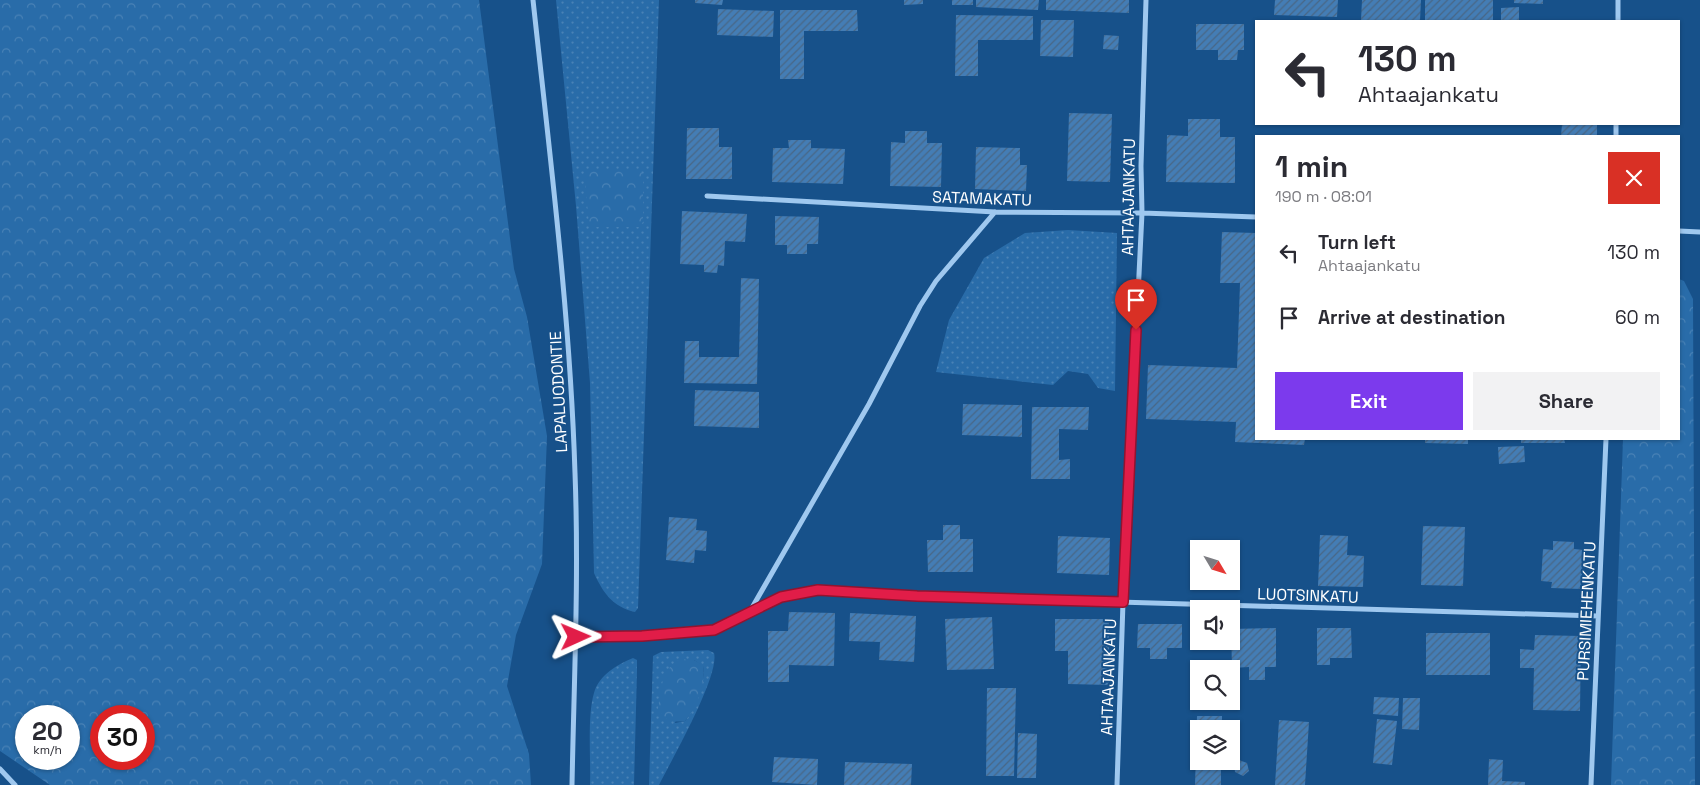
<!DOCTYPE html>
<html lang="en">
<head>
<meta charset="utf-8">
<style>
	body { margin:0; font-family:"Space Grotesk",sans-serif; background:#f2f2f3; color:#2b2b33; height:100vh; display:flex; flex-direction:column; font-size:19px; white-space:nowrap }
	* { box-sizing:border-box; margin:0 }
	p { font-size:16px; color:#7c7c81 }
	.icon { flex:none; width:28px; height:28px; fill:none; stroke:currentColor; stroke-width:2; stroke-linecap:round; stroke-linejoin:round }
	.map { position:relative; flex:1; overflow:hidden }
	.panel { position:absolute; left:1255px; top:135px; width:425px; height:305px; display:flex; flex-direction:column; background:#fff; border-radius:0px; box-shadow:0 1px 4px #0004 }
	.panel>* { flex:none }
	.hud { position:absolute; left:1255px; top:20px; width:425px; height:105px; border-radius:0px; box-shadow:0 1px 4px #0004; background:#fff; color:#2b2b33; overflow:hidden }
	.needle { width:32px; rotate:128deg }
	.fabs { position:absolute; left:1190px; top:540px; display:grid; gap:10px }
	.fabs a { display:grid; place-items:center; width:50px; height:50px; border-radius:0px; background:#fff; box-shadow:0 1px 4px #0004; font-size:25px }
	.speed { position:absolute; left:15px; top:705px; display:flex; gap:10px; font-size:25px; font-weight:700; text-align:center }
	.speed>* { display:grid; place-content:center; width:65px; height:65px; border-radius:50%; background:#fff; box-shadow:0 1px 4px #0004; line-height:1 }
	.speed small { font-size:12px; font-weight:400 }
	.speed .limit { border:8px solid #d22; background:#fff; color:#111 }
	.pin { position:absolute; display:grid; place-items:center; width:42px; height:42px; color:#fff; margin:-51px -21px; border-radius:50% 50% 50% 0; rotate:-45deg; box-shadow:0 0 5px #0007 }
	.pin .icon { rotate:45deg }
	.me { position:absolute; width:55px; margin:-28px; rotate:89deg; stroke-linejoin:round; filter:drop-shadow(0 0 4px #0008) }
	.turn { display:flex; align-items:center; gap:18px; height:105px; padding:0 20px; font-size:22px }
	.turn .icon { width:65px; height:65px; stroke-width:2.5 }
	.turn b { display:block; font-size:35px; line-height:42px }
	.round { display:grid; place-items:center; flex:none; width:52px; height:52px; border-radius:0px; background:#f2f2f3 }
	.summary { display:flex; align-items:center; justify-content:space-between; height:85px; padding:0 20px }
	h1 { font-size:30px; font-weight:600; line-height:38px }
	.button { display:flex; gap:10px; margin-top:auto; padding:10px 20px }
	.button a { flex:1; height:58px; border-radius:0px; background:#7c3aed; color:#fff; font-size:20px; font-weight:600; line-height:58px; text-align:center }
	.button a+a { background:#f2f2f3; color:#2b2b33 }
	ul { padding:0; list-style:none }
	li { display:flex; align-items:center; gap:15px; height:65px; padding:0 20px }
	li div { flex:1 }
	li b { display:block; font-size:19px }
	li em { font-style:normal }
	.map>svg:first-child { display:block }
</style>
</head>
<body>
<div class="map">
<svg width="1700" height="785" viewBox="0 0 1700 785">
	<defs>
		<pattern id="grass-dots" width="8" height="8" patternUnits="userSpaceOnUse" patternTransform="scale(1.25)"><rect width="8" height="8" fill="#296ca9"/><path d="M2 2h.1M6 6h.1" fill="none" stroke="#4982b6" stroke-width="1.8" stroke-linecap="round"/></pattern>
		<pattern id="forest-crowns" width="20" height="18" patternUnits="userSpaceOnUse" patternTransform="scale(1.25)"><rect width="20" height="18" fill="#296ca9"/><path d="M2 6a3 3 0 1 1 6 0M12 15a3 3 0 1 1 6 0" fill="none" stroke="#4982b6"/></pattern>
		<pattern id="building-hatch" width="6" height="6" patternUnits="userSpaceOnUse" patternTransform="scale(1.25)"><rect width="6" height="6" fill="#447db5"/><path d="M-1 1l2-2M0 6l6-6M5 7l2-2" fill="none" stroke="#486786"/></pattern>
	</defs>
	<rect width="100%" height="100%" fill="#17518a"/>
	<path fill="url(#grass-dots)" fill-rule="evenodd" d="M556 0H659L638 608 635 612C613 607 603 593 594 573L590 383 576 206Z
		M1068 230 1117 233 1115 391 1098 388 1088 374 1068 371 1053 385 936 372 949 320 984 258 1025 233Z
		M708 650 714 653C720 675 671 761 659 785H649L653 656 661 652ZM694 660 703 666C706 682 695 708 685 721L675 723Z
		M633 658 637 660V671L634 785H590C591 759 587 716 594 693 599 675 618 664 633 658Z"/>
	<path fill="url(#forest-crowns)" fill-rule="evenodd" d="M0 0H479L514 269 527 317 547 436 542 564 516 635 507 686 529 754 531 785H50L0 751ZM26 716H69V759H26ZM101 716H144V759H101Z
		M587 170H638L643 174V222L639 227H594L589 222 584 175Z
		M1679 279 1684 281 1693 299 1695 785H1611L1623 439H1679Z
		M681 659 694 660 703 665C706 685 697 706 685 721 672 723 665 720 658 709 661 690 661 668 681 659Z"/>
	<path fill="url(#building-hatch)" d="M695 0H723L722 5 695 3Z
		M904 0H923V4L904 5Z
		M952 0H973V5H952Z
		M976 0H1039L1038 10 976 7Z
		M1046 0H1129V13L1046 10Z
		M1275 0H1338L1337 17 1274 15Z
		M1362 0H1421L1420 21 1361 20Z
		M1425 0H1493V21H1425Z
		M1514 0H1543V4L1514 3Z
		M1519 7V21H1501V8Z
		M718 9 774 11 773 37 717 35Z
		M780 10H857L858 31H804V79H780Z
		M956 15 1033 16V40H978V76H955Z
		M1041 20H1074L1073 57 1040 56Z
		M1196 24H1244V50H1238L1237 60H1218V50H1196Z
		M1104 35 1119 36 1118 50 1103 49Z
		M1069 113 1112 114 1110 182 1067 181Z
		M1188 119H1220V137H1235V183L1166 182 1167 135 1188 136Z
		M1562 124H1597V136H1561Z
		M687 128H719V147H732V179H686Z
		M905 131H927V143H942L941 187 890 186 891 142 905 143Z
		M788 140H811V148L845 149 843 184 772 182 773 148H789Z
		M976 147 1020 148V165H1027L1026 191 975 189Z
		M682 211 747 214 745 242 725 241 724 266 718 265 717 273 704 272V265L680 264Z
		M775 216 819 217 818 244H807V254H787V245H775Z
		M1222 232 1256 233V439H1305L1304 445 1235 442 1236 422 1146 419 1148 365 1237 368 1240 283H1220Z
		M741 278 759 279 757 384 684 383 685 341H699V357H739Z
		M695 390 759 392V428L694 426Z
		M963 404 1022 405V437L962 435Z
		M1032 407H1089L1088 430 1059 429V460L1070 459V479H1031Z
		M1425 439H1468V444L1425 443Z
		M1521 439H1564L1565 443H1521Z
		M1524 446 1525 462 1499 464 1498 447Z
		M669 517 697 519 696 530 707 531 706 551 695 550 694 563 666 560Z
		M943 525H960V539H973V572H928L927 540H943Z
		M1423 526 1465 527 1463 586 1421 585Z
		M1320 535 1348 536 1347 555 1364 556 1363 587 1318 586Z
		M1058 536 1110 538 1109 575 1057 573Z
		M1553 541 1574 542V549L1584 550 1581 589 1551 588 1552 582 1541 581 1543 549 1553 550Z
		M789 612 835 613 834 666 789 665V682H768V631H788Z
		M850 613 916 616 914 662 879 660 880 642 849 641Z
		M992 617 994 669 947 670 945 619Z
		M1055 619H1109V685L1068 684V651H1055Z
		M1138 624H1182V648H1167V659H1150V648H1137Z
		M1276 628V667H1265V680H1249V667L1232 668 1231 629Z
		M1317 628H1351L1352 658H1330V665H1317Z
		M1426 633H1490V675H1426Z
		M1535 635 1581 636 1580 711 1533 710 1534 668H1520V649L1534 650Z
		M987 688H1016L1014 776H986Z
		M1374 697 1399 698 1398 716 1373 714Z
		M1403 698H1420L1419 730 1402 729Z
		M1197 716H1222V729H1199V761H1221V785H1195Z
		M1377 719 1397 721 1392 765 1373 763Z
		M1279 720 1309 722 1305 785H1275Z
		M1018 733 1037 734 1036 778H1017Z
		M774 757 818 759 817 785 772 782Z
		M1489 759 1503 760 1502 781 1525 782V785H1488Z
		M1239 760 1247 763 1249 771 1243 776 1235 772 1234 764Z
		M845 762 912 764 911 785H844Z"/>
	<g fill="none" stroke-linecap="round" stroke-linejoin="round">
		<path stroke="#9fc8ef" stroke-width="5" d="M533 0C550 157 570 314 575 473 579 577 574 681 572 785
			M1618 21V0
			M1616 136V124
			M707 196 995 212 1142 213 1256 217
			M1679 231 1700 232
			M749 613 869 404 920 306 936 281 995 212
			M576 637 642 636 714 630 781 597 796 593 818 590 917 596 1598 616
			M0 769 15 785
			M1117 785 1123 602 1142 213 1141 166 1146 0
			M1591 785 1606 439"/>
	</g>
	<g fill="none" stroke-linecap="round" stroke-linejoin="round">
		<defs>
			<path id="route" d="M576 637 642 636 714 630 781 597 818 590 917 596 1123 602 1136 330"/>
		</defs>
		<use href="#route" stroke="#92132f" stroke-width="12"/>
		<use href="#route" stroke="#e11d48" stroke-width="9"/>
	</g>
	<g text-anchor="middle" stroke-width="4" stroke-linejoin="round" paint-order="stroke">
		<g font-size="16" fill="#fff" stroke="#17518a">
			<text transform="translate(1128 197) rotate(-89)" y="6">AHTAAJANKATU</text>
			<text transform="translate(982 198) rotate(2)" y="6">SATAMAKATU</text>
			<text transform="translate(558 392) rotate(-93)" y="6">LAPALUODONTIE</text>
			<text transform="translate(1308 595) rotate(2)" y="6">LUOTSINKATU</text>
			<text transform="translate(1586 611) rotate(-87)" y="6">PURSIMIEHENKATU</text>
			<text transform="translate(1108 677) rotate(-88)" y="6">AHTAAJANKATU</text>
		</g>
	</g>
</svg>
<div class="fabs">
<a><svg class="needle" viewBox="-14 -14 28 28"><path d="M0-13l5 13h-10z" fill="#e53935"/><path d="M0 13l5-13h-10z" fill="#7c7c81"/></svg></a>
<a><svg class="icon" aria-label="sound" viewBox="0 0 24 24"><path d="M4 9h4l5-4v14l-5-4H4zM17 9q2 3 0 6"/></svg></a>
<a><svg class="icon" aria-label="search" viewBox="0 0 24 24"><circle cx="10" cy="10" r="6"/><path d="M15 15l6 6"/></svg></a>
<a><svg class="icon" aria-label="layers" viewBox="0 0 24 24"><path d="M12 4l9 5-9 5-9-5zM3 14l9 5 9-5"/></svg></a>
</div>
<div class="speed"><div>20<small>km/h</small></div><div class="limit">30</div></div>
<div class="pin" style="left:1136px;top:330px;background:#d93025"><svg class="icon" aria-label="arrive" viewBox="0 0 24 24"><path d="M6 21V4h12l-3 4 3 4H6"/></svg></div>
<svg class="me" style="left:576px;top:637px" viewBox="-20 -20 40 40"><path d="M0-17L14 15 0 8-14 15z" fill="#e11d48" stroke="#fff" stroke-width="4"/></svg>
<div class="hud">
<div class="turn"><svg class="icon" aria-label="left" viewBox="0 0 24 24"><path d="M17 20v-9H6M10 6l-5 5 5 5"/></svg><div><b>130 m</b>Ahtaajankatu</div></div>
</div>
<section class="panel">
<div class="summary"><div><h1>1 min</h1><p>190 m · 08:01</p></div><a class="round" style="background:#d93025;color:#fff"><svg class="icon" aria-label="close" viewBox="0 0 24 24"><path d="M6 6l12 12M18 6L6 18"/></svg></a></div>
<ul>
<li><svg class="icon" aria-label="left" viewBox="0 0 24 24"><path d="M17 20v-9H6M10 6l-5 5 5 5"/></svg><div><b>Turn left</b><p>Ahtaajankatu</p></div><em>130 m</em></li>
<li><svg class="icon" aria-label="arrive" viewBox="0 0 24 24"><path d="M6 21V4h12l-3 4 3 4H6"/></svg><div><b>Arrive at destination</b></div><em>60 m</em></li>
</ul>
<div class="button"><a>Exit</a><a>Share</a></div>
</section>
</div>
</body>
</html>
